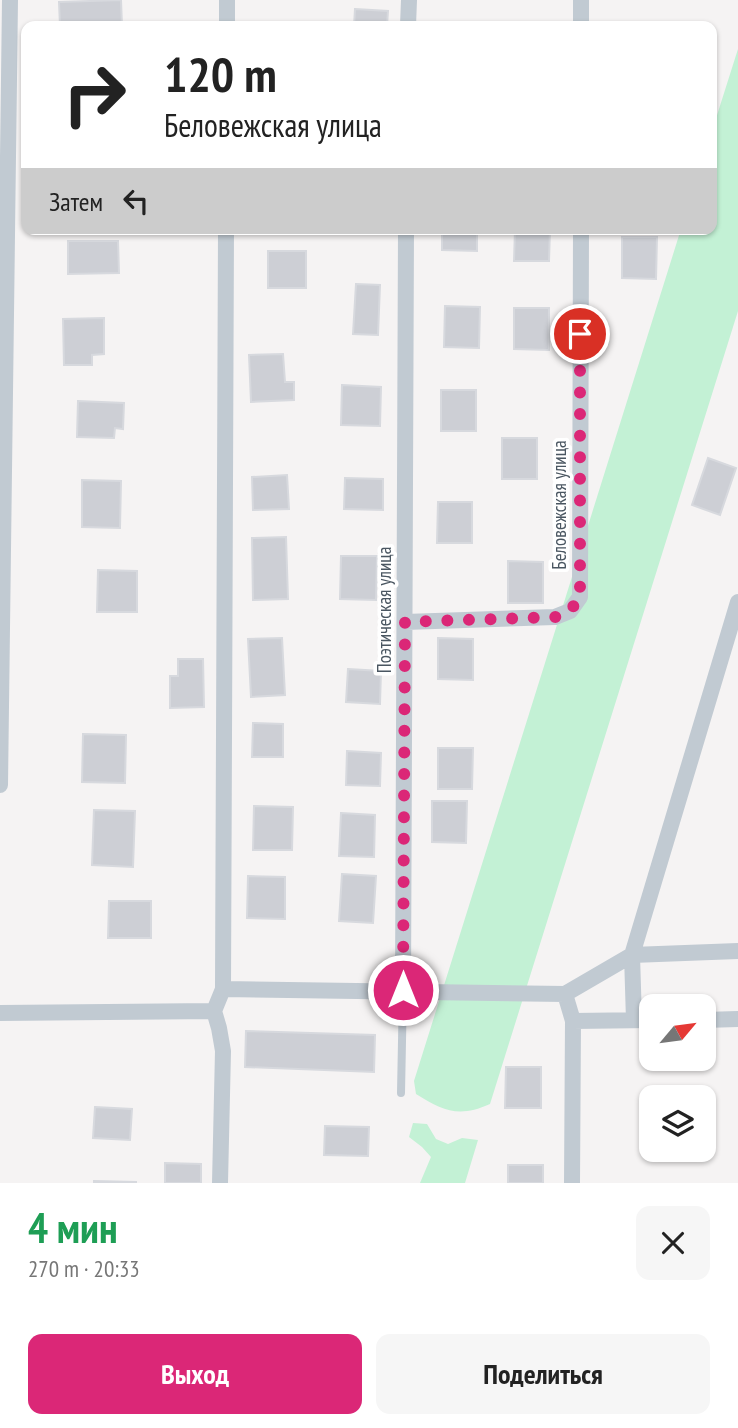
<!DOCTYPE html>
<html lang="ru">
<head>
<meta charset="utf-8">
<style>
	body { margin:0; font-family:"PT Sans Narrow",sans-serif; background:#f6f6f6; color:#222; height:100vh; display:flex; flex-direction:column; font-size:26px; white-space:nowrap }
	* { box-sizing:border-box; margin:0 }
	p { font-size:23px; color:#767676 }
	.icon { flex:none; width:38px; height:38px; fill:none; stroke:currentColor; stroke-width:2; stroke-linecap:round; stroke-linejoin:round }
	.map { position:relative; height:1183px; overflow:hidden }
	.side { display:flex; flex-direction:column; background:#fff; flex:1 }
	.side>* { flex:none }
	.guide { position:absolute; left:21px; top:21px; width:696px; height:214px; border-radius:14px; box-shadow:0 2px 5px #0004; background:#fff; color:#222; overflow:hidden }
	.needle { width:46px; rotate:61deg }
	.buttons { position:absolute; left:639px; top:994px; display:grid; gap:14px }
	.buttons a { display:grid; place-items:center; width:77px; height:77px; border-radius:14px; background:#fff; box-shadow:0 2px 5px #0004; font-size:35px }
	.pin { position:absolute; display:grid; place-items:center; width:60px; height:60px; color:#fff; margin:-30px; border:4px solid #fff; border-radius:50%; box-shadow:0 2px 7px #0007 }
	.me { position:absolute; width:77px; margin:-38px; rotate:0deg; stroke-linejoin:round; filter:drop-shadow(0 0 5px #0008) }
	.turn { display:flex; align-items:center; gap:24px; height:147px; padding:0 28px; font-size:32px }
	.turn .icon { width:91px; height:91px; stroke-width:2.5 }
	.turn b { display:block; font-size:49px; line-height:60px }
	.then { display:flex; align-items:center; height:66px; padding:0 28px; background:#0003; gap:14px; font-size:26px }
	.round { display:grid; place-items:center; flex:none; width:74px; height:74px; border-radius:14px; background:#f6f6f6 }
	.overview { display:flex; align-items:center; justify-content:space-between; height:119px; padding:0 28px }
	h1 { font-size:42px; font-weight:700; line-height:52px; color:#1e9e55 }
	.button { display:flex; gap:14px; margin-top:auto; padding:14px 28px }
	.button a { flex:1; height:80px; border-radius:14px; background:#db2777; color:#fff; font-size:28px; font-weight:700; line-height:80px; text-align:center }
	.button a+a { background:#f6f6f6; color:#222 }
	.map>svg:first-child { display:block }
</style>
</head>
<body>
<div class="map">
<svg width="738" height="1183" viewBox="0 0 738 1183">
	<rect width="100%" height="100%" fill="#f5f3f3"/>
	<path fill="#c3f1d5" d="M738 49V311L490 1104C459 1118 443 1111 416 1094L414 1081 681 229H712V131Z
		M413 1123 427 1124 436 1139 448 1144 462 1138 478 1140 465 1183H420L431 1157 422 1147 409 1137Z"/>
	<path fill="#cdcfd5" stroke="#d7d9de" stroke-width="2" d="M121 0 122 26H60L59 2Z
		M355 9 388 11 387 26H354Z
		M349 229H380V233L349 232Z
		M442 229H477V251L442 250Z
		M515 229H550L549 261H514Z
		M622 237H657L656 279 622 278Z
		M68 241H118L119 273 68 274Z
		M268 251H306V288H268Z
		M356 284 380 285 378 335 353 334Z
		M445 306 480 307 479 348 444 347Z
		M514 308H549V350L514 349Z
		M104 318V354L92 355V365H64L63 319Z
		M283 354 285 382H294V400L251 402 249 355Z
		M342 385 381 387 380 426 341 425Z
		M441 390H476V431H441Z
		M78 401 124 403 123 429 115 428 114 438 77 437Z
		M502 438H537V479H502Z
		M708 458 736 468 720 515 692 505Z
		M287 475 289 509 253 510 252 477Z
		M345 478 383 479V510L344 509Z
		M82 480 121 481 120 528 82 527Z
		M438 502H472V543H437Z
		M286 537 288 599 253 600 252 538Z
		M341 556H377L376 600 340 599Z
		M508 561 543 562V603H508Z
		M98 570 137 571V612H97Z
		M282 638 285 695 251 697 248 639Z
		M438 638 473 639V680L438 679Z
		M178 659H203L204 707 170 708V676H178Z
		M348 669 381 671 380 704 346 702Z
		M253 723 283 724V757H252Z
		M83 734 126 735 125 783 82 782Z
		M438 748H473L472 789H438Z
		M347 751 381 753 380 786 346 785Z
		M432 801H467L466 843 432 842Z
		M254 806 293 807 292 850H253Z
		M94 810 135 811 133 867 92 865Z
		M341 813 375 815 374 857 339 856Z
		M342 874 376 876 373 923 339 921Z
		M248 876 285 877V919L247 918Z
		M109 901H151V938H108Z
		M246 1031 375 1035 374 1072 245 1067Z
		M506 1067H541V1108H505Z
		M95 1107 132 1109 130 1140 93 1138Z
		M325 1126 369 1127 368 1156 324 1155Z
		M165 1163 201 1164V1183H165Z
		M508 1165H543V1183H508Z
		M94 1181 136 1182V1183H94Z"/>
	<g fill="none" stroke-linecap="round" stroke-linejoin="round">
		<path stroke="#c1cad2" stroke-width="8" d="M401 1093 403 990"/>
		<path stroke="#c1cad2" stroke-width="16" d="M227 26V0
			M408 26 409 0
			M581 26V0
			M405 622 555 617 570 611 580 597 581 229
			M0 785 10 0
			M223 989 565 994 632 955 738 951
			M403 990 406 229
			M565 994 573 1021 572 1183
			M0 1013 214 1011
			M634 1020 632 955 738 602
			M704 1020 738 1019
			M573 1021 651 1020
			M220 1183 223 1051 219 1028 214 1011 223 989 226 229"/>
	</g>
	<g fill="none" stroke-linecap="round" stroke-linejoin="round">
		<path stroke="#db2777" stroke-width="12" stroke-dasharray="0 21.6" d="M403 990 405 622 555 617 570 611 580 597V334"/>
	</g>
	<g text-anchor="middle" stroke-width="7" stroke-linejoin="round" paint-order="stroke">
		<g font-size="19" fill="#4a5661" stroke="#fff">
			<text transform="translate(559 505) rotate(-90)" y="7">Беловежская улица</text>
			<text transform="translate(384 610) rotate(-90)" y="7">Поэтическая улица</text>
		</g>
	</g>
</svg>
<div class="buttons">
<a><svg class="needle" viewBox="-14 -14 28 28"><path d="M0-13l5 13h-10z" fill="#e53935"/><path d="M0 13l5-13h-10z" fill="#767676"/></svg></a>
<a><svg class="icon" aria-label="layers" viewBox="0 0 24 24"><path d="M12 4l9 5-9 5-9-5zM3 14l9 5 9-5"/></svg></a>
</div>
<div class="pin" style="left:580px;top:334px;background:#d93025"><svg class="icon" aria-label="arrive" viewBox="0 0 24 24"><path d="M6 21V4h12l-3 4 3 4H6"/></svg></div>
<svg class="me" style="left:403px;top:990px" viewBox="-20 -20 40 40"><circle r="17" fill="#db2777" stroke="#fff" stroke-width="3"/><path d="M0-11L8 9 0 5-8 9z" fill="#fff"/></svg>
<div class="guide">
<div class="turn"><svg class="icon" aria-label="right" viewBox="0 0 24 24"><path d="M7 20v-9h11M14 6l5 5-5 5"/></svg><div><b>120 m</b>Беловежская улица</div></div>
<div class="then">Затем<svg class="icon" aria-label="left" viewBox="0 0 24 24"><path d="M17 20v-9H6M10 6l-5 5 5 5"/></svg></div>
</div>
</div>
<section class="side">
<div class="overview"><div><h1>4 мин</h1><p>270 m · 20:33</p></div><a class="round"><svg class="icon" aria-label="close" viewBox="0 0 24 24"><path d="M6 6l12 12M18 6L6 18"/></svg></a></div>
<div class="button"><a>Выход</a><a>Поделиться</a></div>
</section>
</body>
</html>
